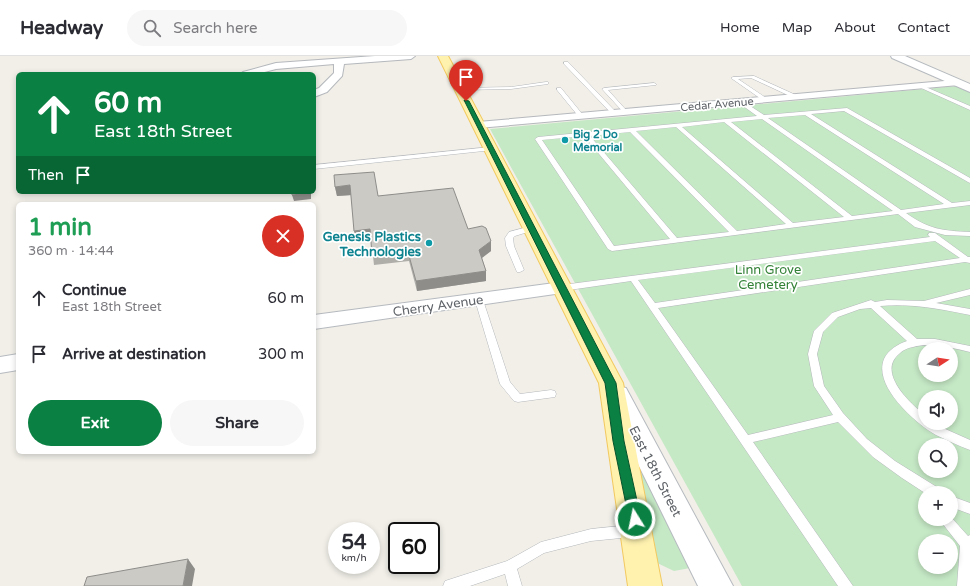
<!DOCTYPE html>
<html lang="en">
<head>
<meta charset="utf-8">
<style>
	body { margin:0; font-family:"Varela Round",sans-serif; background:#f7f7f7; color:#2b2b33; height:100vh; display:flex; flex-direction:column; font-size:15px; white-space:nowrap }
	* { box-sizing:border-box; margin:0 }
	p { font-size:13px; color:#7c7c81 }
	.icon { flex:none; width:22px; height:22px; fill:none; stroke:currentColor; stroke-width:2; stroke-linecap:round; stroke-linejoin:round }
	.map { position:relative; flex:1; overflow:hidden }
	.side { position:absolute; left:16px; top:146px; width:300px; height:252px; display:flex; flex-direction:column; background:#fff; border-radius:6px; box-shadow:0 2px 6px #0003 }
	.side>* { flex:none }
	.banner { position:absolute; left:16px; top:16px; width:300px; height:122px; border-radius:6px; box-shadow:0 2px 6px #0003; background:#0b8043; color:#fff; overflow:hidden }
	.needle { width:26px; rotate:78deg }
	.buttons { position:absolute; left:918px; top:286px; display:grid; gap:8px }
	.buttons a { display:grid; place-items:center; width:40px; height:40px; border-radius:50%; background:#fff; box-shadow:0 2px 6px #0003; font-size:20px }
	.speed { position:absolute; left:328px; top:466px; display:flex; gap:8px; font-size:20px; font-weight:700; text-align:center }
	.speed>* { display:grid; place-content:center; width:52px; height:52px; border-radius:50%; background:#fff; box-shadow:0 2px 6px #0003; line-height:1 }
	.speed small { font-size:10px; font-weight:400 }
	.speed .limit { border:2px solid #111; border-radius:6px; background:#fff; color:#111 }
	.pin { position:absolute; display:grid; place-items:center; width:34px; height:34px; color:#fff; margin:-41px -17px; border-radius:50% 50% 50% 0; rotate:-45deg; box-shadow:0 0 4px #0007 }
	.pin .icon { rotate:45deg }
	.me { position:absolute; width:44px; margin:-22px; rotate:350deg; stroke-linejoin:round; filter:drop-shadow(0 0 3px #0008) }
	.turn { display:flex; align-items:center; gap:14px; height:84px; padding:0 12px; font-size:18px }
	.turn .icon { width:52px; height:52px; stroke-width:2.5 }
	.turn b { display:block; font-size:28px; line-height:34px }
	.then { display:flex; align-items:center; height:38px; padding:0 12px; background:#0003; gap:8px; font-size:15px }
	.round { display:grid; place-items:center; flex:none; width:42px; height:42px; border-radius:21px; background:#f7f7f7 }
	.summary { display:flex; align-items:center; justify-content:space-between; height:68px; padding:0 12px }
	h1 { font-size:24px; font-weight:700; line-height:30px; color:#1e9e55 }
	.primary-button { display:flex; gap:8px; margin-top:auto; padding:8px 12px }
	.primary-button a { flex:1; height:46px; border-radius:24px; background:#0b8043; color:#fff; font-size:16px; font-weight:700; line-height:46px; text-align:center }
	.primary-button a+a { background:#f7f7f7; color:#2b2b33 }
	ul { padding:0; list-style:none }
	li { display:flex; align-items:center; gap:12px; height:56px; padding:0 12px }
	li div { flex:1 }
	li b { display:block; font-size:15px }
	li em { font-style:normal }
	header { display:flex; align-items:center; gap:24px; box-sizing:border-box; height:56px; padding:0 20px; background:#fff; border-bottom:1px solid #e1e1e2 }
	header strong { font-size:19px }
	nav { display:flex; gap:22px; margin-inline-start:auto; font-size:14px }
	.search { width:280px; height:36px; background:#f7f7f7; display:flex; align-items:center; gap:10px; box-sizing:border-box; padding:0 14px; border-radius:22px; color:#7c7c81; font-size:15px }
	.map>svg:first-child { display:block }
</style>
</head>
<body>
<header>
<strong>Headway</strong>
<div class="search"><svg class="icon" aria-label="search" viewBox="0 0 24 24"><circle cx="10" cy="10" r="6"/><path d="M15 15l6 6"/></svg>Search here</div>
<nav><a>Home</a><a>Map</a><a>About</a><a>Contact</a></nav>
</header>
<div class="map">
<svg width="970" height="530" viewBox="0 0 970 530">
	<rect width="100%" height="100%" fill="#f1efe8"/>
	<path fill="#c5e8c5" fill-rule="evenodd" d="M957 30 970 35V530H742L490 73ZM925 293H951V319H925ZM925 341H951V367H925ZM925 389H951V415H925ZM925 437H951V463H925ZM925 485H951V511H925Z
		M631 385 690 512 674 515 653 505Z"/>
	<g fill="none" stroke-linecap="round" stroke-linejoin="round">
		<defs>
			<path id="lane" d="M564 6H568L616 56V58H612L564 8Z
				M754 20 798 40 799 41 794 42 751 22 738 23 769 44 764 45 731 22 733 21Z
				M546 26H548V28L511 33 460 34 458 33 460 32 511 31Z
				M654 27 656 28V29L608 34 627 55 628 56 625 58 602 33 604 32Z
				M921 29 970 50V54L919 31V30Z
				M557 32H561L583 59V61H579L557 34Z
				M741 44 764 59 847 52 970 122V127L968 126 844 55 811 58 952 147 970 145V149L906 157C928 173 943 175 970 176V180L945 179 915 171 898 158 612 195 608 193 535 83 538 81 757 60 739 47 738 46ZM805 59 944 148 901 154 768 62ZM762 63 893 155 852 160 731 66ZM724 66 844 161 793 167 682 71ZM676 71 786 168 737 175 636 75ZM630 76 729 176 677 182 590 80ZM584 80 670 183 614 190 542 84Z
				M491 91 494 93 493 94 314 113V109Z
				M531 170H534V174L515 180 513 182 514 190 524 214 520 216H517L506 190 505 182 509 176Z
				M929 177H935L968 201H970V207L965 206 658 252 748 379 833 359 814 330 808 298 814 275 832 257 871 244 875 246 887 244 924 245 970 233V239L936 247 970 253V259C941 253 910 247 880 250L917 283H935L970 290V296C952 292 931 286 913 291 907 292 903 294 899 298 877 316 909 347 925 359V367H936L943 372 970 384V394C959 390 947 384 936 379 915 367 873 330 884 303 888 294 898 288 907 285L871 252 860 253 838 261 823 276 817 298 824 330 843 357 867 383 895 405 940 433 942 437H925L902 422 873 401 838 366 753 386 853 530H838L631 225 562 235 558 232 562 229 930 181 928 179ZM935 185 960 202 655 247 638 224Z
				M479 241 483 244 510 326 520 338 551 334 555 335 556 338 555 341 518 346 514 345 500 328 475 244Z
				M951 440 970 447V458L951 451Z
				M951 461 968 480 970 479V530H957L960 490 939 463H951Z
				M631 469 635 471 637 475 635 479 631 481 591 485 544 497 517 513 522 530H508L505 518 470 530H443L445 525 507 505 541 486 591 473Z"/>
			<path id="street" d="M375 0H415L411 3 344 8 342 20 327 36 314 41V34L319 32 334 17V8L276 13 257 18H241L243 16 276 7Z
				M956 24 961 27 959 29 478 72 472 69 478 66Z"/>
			<path id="secondary" d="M891 0H905L970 28V36L892 2Z
				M562 226 569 228 572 232 569 236 314 273V259Z
				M18 298V314L0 317V301Z
				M617 330 626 332 733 530H698L604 339 608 332Z"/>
			<path id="primary" d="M438 0H448L623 327 662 530H628L599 327Z"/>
		</defs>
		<use href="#lane" stroke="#b5b8bc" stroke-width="1"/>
		<use href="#street" stroke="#b5b8bc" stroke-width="2"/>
		<use href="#secondary" stroke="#b6babf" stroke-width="2"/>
		<use href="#primary" stroke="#f2c960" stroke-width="2"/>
		<use href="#lane" fill="#fff" fill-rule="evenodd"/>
		<use href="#street" fill="#fff" fill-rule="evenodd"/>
		<use href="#secondary" fill="#fff" fill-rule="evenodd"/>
		<use href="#primary" fill="#fff2af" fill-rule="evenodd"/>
	</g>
	<path fill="#afaea9" d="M335 131 378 140 468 173 491 195 482 202 486 215V225L417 235 409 205 374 209 371 183 356 185 351 139 337 140Z"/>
	<path fill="#8f8d8a" d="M350 129 352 139 337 140 335 131Z
		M311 136V143L294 145 292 139Z
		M370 173 372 183 356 185 354 175Z
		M491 185V195L479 204V194Z
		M486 215V225L417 235 416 225Z
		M188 503 195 513 192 530H183Z"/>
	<path fill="#cccac5" stroke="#8f8d8a" d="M374 116 378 140 453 132 468 173 482 170 486 172 491 185 479 194 486 215 416 225 408 196 372 199 370 173 354 175 350 129 335 131 334 119Z
		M292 136H310V137L292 139Z
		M188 503 183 530H84L87 521Z"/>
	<path fill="#0b8043" stroke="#07532c" d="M464 44 469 45 616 327 624 385 641 463 639 467 635 469 631 467 629 463 613 385 605 327Z"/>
	<g fill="#0f9aa8" stroke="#fff" stroke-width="1.5">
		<circle cx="565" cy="84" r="4"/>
		<circle cx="429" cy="187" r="4"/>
	</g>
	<g text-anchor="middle" stroke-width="3.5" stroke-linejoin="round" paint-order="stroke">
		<g font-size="11" fill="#5f6368" stroke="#fff">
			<text transform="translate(717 48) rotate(-5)" y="4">Cedar Avenue</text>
		</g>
		<g font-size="11" font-weight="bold" fill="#0d838f" stroke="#fff" text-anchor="start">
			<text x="573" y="82">Big 2 Do<tspan x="573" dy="13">Memorial</tspan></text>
		</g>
		<g font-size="13" font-weight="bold" fill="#0d838f" stroke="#fff" text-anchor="end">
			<text x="421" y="185">Genesis Plastics<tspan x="421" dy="15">Technologies</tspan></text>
		</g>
		<g font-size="13" fill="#348238" stroke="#fff">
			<text x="768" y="218">Linn Grove<tspan x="768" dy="15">Cemetery</tspan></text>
		</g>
		<g font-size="13" fill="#5f6368" stroke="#fff">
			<text transform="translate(438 249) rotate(-8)" y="5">Cherry Avenue</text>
			<text transform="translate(656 415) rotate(63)" y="5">East 18th Street</text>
		</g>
	</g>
</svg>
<div class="buttons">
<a><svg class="needle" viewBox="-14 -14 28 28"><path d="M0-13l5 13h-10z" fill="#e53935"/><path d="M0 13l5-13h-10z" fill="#7c7c81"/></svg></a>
<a><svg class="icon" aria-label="sound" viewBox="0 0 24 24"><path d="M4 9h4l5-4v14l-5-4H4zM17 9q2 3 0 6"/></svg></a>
<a><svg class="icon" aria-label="search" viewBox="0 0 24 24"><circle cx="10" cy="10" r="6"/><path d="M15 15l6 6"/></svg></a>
<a>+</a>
<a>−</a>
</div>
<div class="speed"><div>54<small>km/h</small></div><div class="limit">60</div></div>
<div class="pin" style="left:466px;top:45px;background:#d93025"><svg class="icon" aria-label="arrive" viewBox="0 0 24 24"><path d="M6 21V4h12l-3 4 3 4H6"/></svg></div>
<svg class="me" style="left:635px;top:463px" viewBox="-20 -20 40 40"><circle r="17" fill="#0b8043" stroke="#fff" stroke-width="3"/><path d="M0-11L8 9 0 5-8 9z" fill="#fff"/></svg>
<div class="banner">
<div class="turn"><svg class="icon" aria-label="ahead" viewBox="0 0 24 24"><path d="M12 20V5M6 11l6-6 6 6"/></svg><div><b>60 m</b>East 18th Street</div></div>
<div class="then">Then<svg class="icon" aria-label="arrive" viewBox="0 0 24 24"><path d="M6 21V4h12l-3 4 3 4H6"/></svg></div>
</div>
<section class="side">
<div class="summary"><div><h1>1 min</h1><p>360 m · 14:44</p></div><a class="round" style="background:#d93025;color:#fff"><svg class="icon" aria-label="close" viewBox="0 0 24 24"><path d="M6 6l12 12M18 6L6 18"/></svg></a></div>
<ul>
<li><svg class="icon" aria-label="ahead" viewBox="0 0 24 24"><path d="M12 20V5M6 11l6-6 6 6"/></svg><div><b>Continue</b><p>East 18th Street</p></div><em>60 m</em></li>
<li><svg class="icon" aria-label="arrive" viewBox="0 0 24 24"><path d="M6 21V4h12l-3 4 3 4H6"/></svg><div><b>Arrive at destination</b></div><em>300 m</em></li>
</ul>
<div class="primary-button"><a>Exit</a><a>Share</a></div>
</section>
</div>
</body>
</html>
